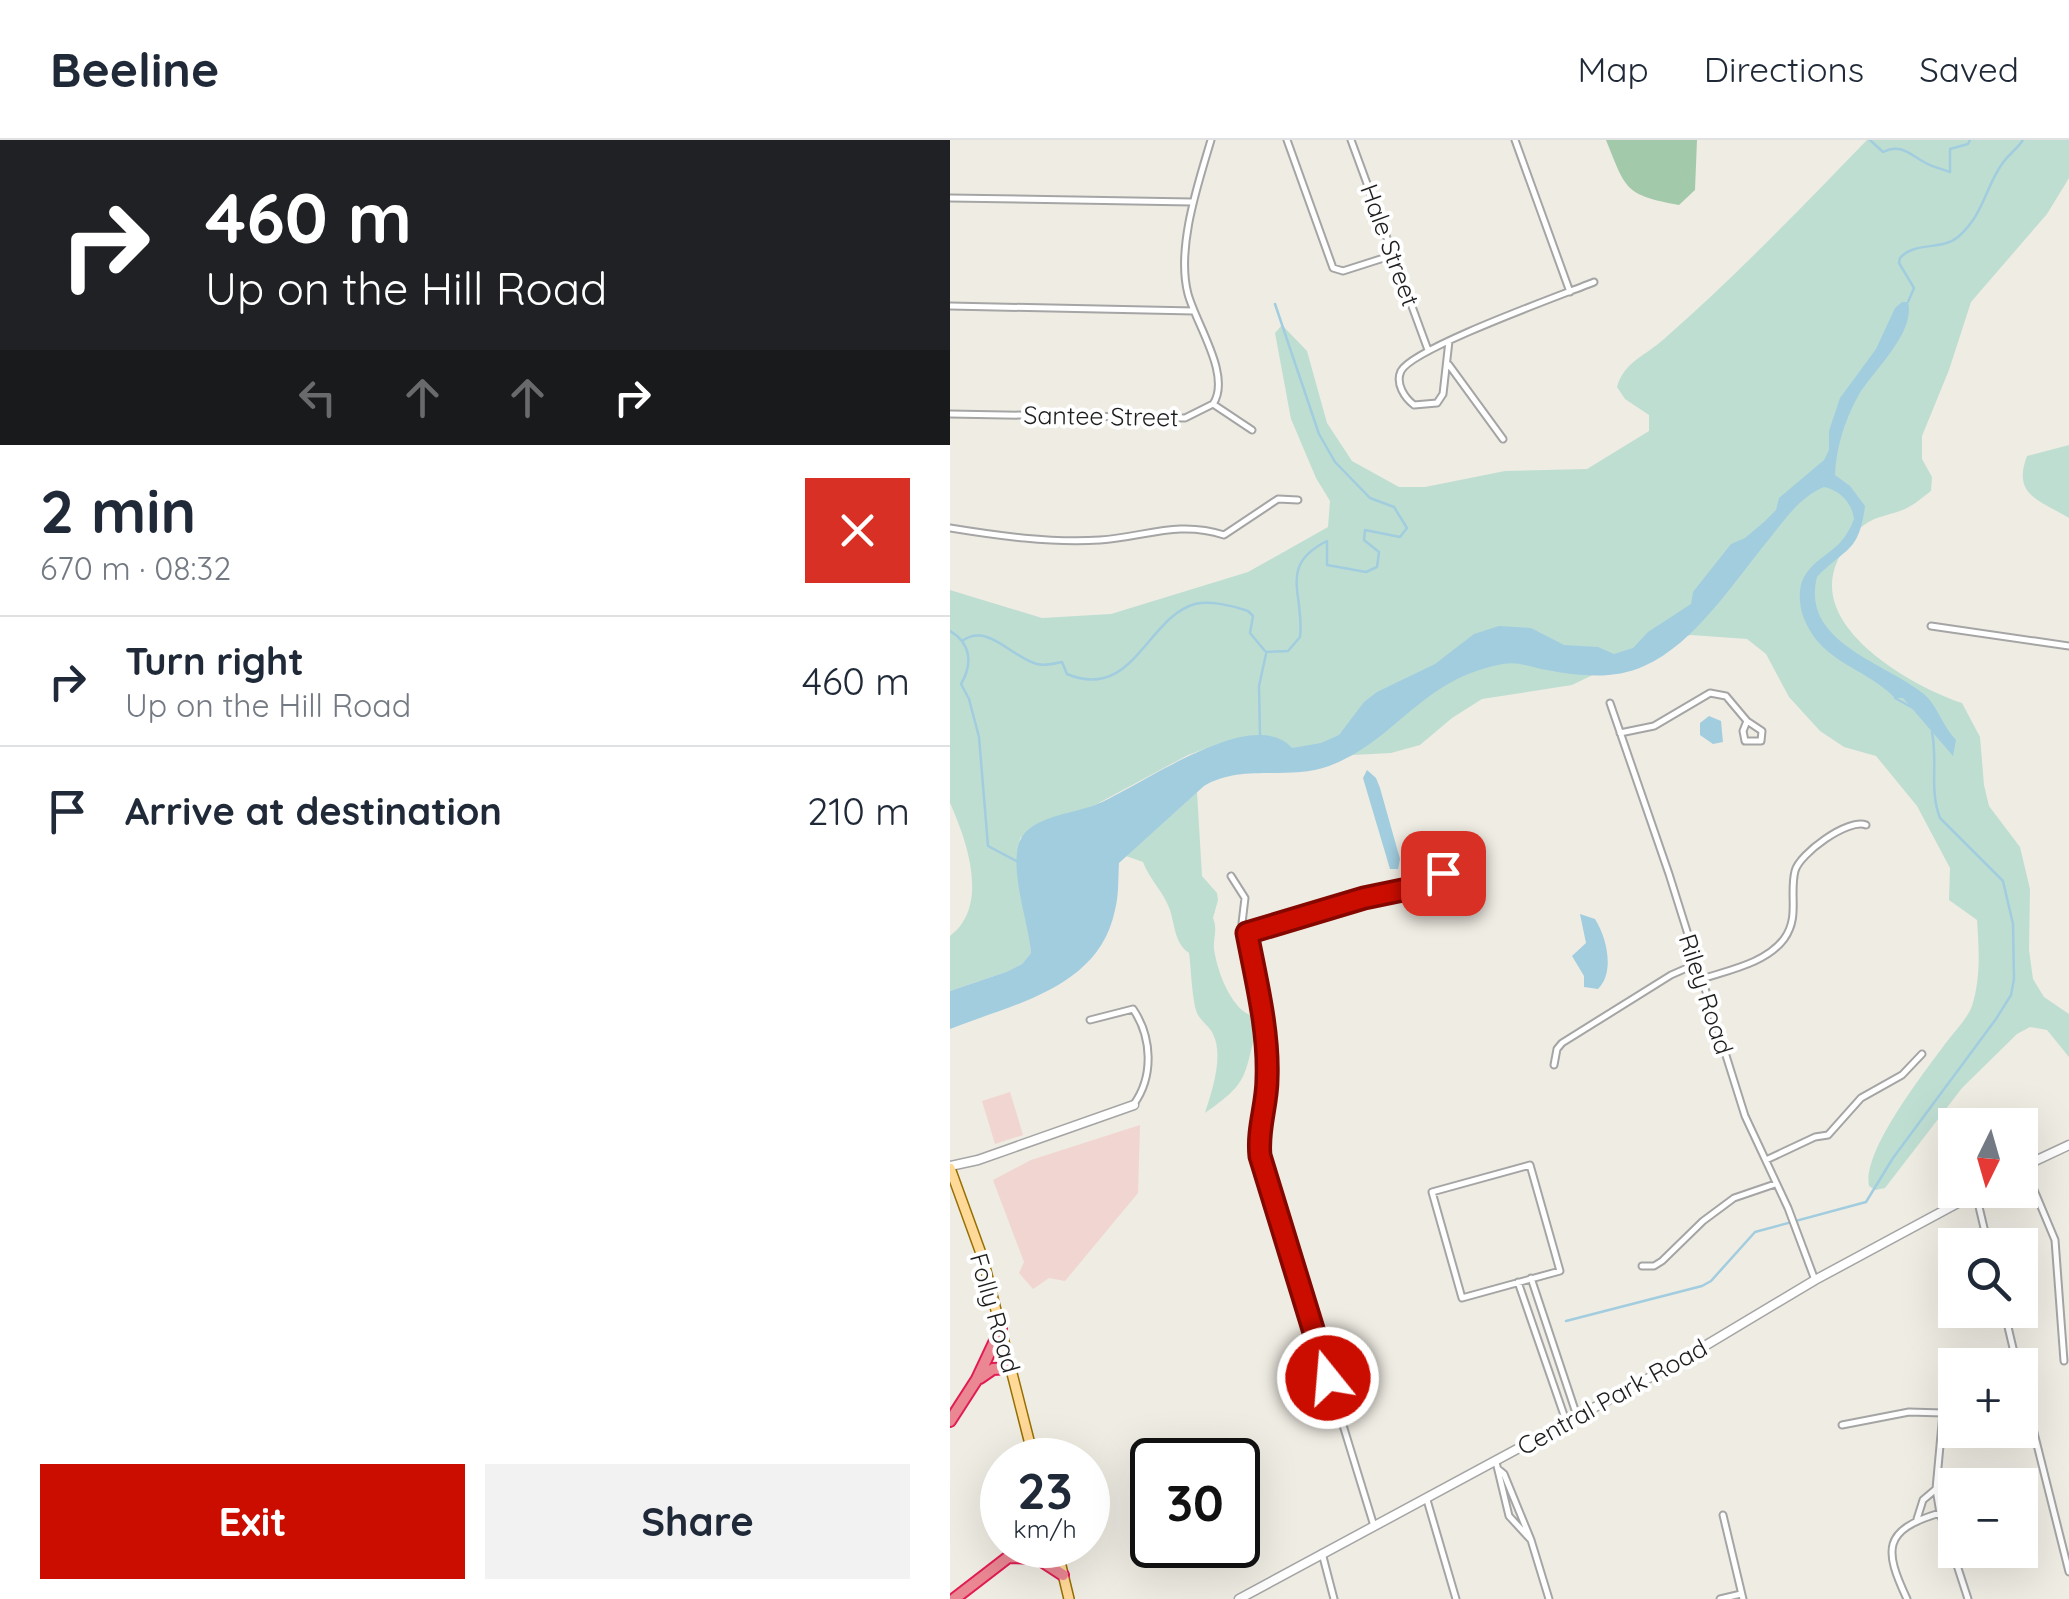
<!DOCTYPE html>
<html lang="en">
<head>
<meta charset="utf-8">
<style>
	body { margin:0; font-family:Quicksand,sans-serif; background:#f2f2f3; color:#1f2937; height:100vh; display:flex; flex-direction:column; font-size:38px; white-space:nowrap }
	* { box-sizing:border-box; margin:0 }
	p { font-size:32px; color:#747a83 }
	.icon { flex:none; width:55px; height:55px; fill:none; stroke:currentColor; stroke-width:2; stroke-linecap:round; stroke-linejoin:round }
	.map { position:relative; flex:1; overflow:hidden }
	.details { display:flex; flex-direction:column; background:#fff; width:950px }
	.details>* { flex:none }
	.top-card { background:#202124; color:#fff; overflow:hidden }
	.needle { width:65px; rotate:185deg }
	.fabs { position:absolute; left:988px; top:968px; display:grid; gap:20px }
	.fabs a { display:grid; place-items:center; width:100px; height:100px; border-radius:0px; background:#fff; box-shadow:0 10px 40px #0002; font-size:50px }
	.speed { position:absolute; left:30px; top:1298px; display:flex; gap:20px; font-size:50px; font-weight:700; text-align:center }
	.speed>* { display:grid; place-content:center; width:130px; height:130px; border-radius:50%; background:#fff; box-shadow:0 10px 40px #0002; line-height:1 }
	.speed small { font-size:25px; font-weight:400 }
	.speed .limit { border:5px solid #111; border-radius:15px; background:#fff; color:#111 }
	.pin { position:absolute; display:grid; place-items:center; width:85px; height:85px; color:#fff; margin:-42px; border-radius:20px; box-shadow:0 5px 15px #0006 }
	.me { position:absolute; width:110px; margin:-55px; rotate:343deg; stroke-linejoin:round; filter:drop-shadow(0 0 8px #0008) }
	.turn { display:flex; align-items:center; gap:35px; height:210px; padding:0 40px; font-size:45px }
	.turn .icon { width:130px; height:130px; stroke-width:2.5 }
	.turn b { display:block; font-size:70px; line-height:85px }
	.lanes { display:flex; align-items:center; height:95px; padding:0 40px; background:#0003; justify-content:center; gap:50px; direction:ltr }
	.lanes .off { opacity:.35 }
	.round { display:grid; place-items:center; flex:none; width:105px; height:105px; border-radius:0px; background:#f2f2f3 }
	.overview { display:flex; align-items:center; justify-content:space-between; height:170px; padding:0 40px }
	h1 { font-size:60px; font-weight:700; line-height:75px }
	.cta { display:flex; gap:20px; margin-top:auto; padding:20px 40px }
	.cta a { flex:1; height:115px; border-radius:0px; background:#cb0d00; color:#fff; font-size:40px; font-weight:700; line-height:115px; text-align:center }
	.cta a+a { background:#f2f2f3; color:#1f2937 }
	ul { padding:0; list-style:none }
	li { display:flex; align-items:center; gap:30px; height:130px; padding:0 40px; border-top:2px solid #e0e1e3 }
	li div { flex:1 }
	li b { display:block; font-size:38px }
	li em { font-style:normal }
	header { display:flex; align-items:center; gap:60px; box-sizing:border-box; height:140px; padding:0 50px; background:#fff; border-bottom:2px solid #e0e1e3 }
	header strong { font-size:48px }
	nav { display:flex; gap:55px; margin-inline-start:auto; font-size:35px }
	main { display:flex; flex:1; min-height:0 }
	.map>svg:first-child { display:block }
</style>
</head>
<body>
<header>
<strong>Beeline</strong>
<nav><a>Map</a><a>Directions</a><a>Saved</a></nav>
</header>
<main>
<section class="details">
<div class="top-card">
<div class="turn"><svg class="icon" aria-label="right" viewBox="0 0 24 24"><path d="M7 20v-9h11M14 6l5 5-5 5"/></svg><div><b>460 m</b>Up on the Hill Road</div></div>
<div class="lanes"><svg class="icon off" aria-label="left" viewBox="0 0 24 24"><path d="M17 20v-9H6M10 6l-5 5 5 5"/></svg><svg class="icon off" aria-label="ahead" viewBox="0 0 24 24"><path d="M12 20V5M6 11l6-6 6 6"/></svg><svg class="icon off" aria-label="ahead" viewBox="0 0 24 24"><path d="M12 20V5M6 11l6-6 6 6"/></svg><svg class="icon" aria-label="right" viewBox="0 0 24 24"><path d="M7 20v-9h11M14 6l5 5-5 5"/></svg></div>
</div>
<div class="overview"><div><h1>2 min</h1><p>670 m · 08:32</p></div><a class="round" style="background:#d93025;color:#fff"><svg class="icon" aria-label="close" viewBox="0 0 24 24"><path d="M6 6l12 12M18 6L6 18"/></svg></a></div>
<ul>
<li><svg class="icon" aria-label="right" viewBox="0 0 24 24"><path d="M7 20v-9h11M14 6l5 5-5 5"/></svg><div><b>Turn right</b><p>Up on the Hill Road</p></div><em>460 m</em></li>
<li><svg class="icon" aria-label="arrive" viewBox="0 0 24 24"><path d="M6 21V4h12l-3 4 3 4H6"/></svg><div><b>Arrive at destination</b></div><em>210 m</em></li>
</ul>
<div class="cta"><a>Exit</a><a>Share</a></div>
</section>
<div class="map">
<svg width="1119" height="1459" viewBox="0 0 1119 1459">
	<rect width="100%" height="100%" fill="#efece3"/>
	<path fill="#f1d5d1" d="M60 952 73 995 45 1004 32 961Z
		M190 985 188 1053 115 1141 99 1138 83 1149 69 1133 74 1122 43 1040 81 1020Z"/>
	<path fill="#bfded2" d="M917 0H1119V38L1097 74 1021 162 999 230 972 296V319L982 337 981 351C973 357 964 365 955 369 930 379 924 374 901 396 894 402 891 413 887 422 858 488 962 546 1012 563L1030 597 1034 645 1039 666 1070 707 1080 749 1079 810 1083 839 1094 857 1119 874V917L1097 890 1080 887 1067 894 1012 948 935 1048 925 1050 919 1046C912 1011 974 933 995 904 1004 892 1017 879 1022 866 1031 837 1029 809 1027 780L999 760 1000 728 967 666 926 616 894 607 870 591 839 557 816 514 797 499 741 495 709 503 622 545 532 559 502 578 470 605 441 613 403 615 341 608 310 595 268 604 238 615 145 665 70 698C64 740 79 773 81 813L72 824 56 832 0 851V796C40 766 17 701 0 663V450L92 478 161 474 298 432 378 387 380 361 366 338 341 279 325 193 332 185 357 211 377 283 402 321 449 347H475L555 331 637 329 699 291V275L675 259 667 247C674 222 695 216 714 199 785 137 851 68 917 0Z
		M1119 305V378C1089 360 1062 355 1077 316Z
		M247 652 252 736 267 753 268 760 263 778C268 790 263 798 264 809 267 829 278 861 296 873 302 877 310 877 317 883L306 890C294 938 298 943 255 973 262 951 274 916 263 894 260 887 252 882 248 875 242 865 241 826 239 813 222 801 226 781 217 763 210 748 199 738 193 722L176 716Z"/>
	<path fill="#a3c9ab" d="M656 0H747L745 50 729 65C674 55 676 49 656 0Z"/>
	<path fill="#a1cddf" d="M952 162H958C966 194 921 232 907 258 894 282 886 309 885 335L900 346 915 366C909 413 896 407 867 437 850 503 937 523 975 555 988 567 993 587 1006 600L1003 616 953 558H945C914 526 871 524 853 476 849 464 848 448 854 437 869 412 891 414 904 379 902 363 890 350 874 347 850 357 836 378 820 398 785 440 745 504 694 526 664 540 629 536 597 530 582 528 569 521 553 524 470 539 448 600 379 626 339 641 291 623 254 646L169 723C168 739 169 755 165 770 149 849 62 864 0 889V851L56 832 72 824 81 813C80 785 54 718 74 694 89 676 124 673 145 665 187 649 302 563 342 608L371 603 389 595 414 562 427 552 485 524 524 494 549 486 581 488 614 505 648 507 664 514 683 508 698 492 741 464 743 452 781 404 795 398 814 382 826 370 829 358 874 320 879 310V291L890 258 926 209 945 168Z
		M759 576 771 581 773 602 763 604 750 595V583Z
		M417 630 426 638 430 648 450 719 448 729H440L413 638Z
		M630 774 645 779C657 798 665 832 648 849L634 847V836L622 816 636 803Z"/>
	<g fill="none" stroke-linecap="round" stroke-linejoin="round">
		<path stroke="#a1cddf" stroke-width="2.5" d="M920 0 933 12C951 3 959 14 974 22 982 27 992 29 1000 32V9L1018 4 1020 0
			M958 162 964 148 949 123 950 118C965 101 991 111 1008 97 1034 74 1035 48 1052 24 1058 15 1067 9 1073 0
			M0 491C21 503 23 524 11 544L19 559 29 597 38 706 68 722
			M12 501C38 482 62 518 87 524 96 526 103 524 112 522L117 534C183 562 197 477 245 464 259 460 284 466 298 471L303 476 300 493 315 511
			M316 512 338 511 350 497C355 454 327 426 377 401V425L416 432 427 427 429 412 414 400 415 390 450 397 457 388 444 367 420 358 385 322 369 294 325 164
			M945 558 963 568
			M310 595 309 546 316 514
			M616 1181 752 1146 761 1141 805 1092 916 1062 943 1018 1046 879 1061 855 1064 839 1063 784 1053 741 990 678C979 650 988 622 982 592"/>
		<defs>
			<path id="minor" d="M337 0 383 128 393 131 443 115
				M401 0 478 210
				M565 0 620 152
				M0 58 242 62
				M0 166 244 171
				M499 201 493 254 487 263 464 265C455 258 445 244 451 231 463 208 612 155 644 142
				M499 225 553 299
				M263 264 302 290
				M0 274 235 278 263 264C282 236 246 184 238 154 226 108 248 44 261 0
				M0 388C49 396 100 403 150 400 195 397 228 380 274 395L328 359 348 360
				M981 486 1119 506
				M660 563 719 734 795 976 838 1068 865 1140
				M670 593 704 586 760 553 776 556 797 581 812 591 811 601H795L793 591 797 581
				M281 736 295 758 292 783 311 867 317 943 311 974 310 1015 424 1386
				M297 793 488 739 493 733 487 715 476 702
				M752 839C779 830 816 823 834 799 850 777 839 755 845 731 849 714 898 678 916 685
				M140 880 183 869C202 897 204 936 184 964
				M604 925 607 909 612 903 721 835 746 824
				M816 1020 865 997 878 995 911 958 952 935 972 914
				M580 1025 610 1131 512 1158 482 1052Z
				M1074 1026 1105 1100 1114 1221
				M1026 1054 1038 1105
				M692 1126H704L712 1121 753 1081 784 1058 825 1044
				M581 1138 627 1276
				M568 1142 616 1281
				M1054 1170 1067 1225
				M1070 1237 1119 1432
				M993 1273 986 1349 990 1373 1018 1459
				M892 1285 959 1272 993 1273 1005 1265
				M546 1322 559 1376 581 1400 554 1334 548 1329
				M477 1360 506 1459
				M773 1375 793 1459
				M967 1379 973 1360 986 1349
				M581 1400 599 1459
				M372 1413 384 1459
				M770 1459 791 1454
				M957 1459C934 1410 932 1390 990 1373"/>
			<path id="tertiary" d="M0 1026 28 1020 184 965
				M1070 1028 1119 1005
				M289 1459 723 1225 865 1140 1032 1050"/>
			<path id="primary" d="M0 1028 33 1119 84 1320
				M106 1405 119 1459"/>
			<path id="motorway" d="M30 1238 43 1229 61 1228
				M0 1281 27 1239 51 1188
				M59 1417 87 1418 113 1435
				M4 1459 74 1405"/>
		</defs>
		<use href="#minor" stroke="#a5a5a5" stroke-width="9"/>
		<use href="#tertiary" stroke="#a5a5a5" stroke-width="11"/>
		<use href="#primary" stroke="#976f00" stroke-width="12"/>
		<use href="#motorway" stroke="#e11c53" stroke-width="14"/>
		<use href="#minor" stroke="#fff" stroke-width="5"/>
		<use href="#tertiary" stroke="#fff" stroke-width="8"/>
		<use href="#primary" stroke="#ffd998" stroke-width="9"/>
		<use href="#motorway" stroke="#ea8793" stroke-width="10"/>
	</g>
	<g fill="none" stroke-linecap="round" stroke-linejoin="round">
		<defs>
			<path id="route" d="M378 1238 310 1016C307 989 317 965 317 939 319 891 306 840 297 793L414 758 472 746 488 739 493 733"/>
		</defs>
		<use href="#route" stroke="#840800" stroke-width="25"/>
		<use href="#route" stroke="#cb0d00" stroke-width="18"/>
	</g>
	<g text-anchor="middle" stroke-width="8" stroke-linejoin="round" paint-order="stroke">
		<g font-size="25" fill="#1e1e1e" stroke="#fff">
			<text transform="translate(440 105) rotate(70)" y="9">Hale Street</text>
			<text transform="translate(151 276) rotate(1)" y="9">Santee Street</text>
			<text transform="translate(756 854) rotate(72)" y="9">Riley Road</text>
			<text transform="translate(45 1173) rotate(74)" y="9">Folly Road</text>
			<text transform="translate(662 1257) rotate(-29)" y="9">Central Park Road</text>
		</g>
	</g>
</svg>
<div class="fabs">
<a><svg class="needle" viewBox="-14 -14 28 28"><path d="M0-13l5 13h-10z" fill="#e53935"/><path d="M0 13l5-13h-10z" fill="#747a83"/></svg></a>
<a><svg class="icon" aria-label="search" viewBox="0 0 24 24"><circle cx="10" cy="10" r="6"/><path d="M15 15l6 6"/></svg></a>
<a>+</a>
<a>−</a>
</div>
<div class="speed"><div>23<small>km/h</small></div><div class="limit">30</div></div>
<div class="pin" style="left:493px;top:733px;background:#d93025"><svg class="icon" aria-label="arrive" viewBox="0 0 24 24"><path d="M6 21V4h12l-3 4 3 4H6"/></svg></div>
<svg class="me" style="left:378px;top:1238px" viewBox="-20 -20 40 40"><circle r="17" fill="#cb0d00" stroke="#fff" stroke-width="3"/><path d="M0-11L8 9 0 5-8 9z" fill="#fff"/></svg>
</div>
</main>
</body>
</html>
